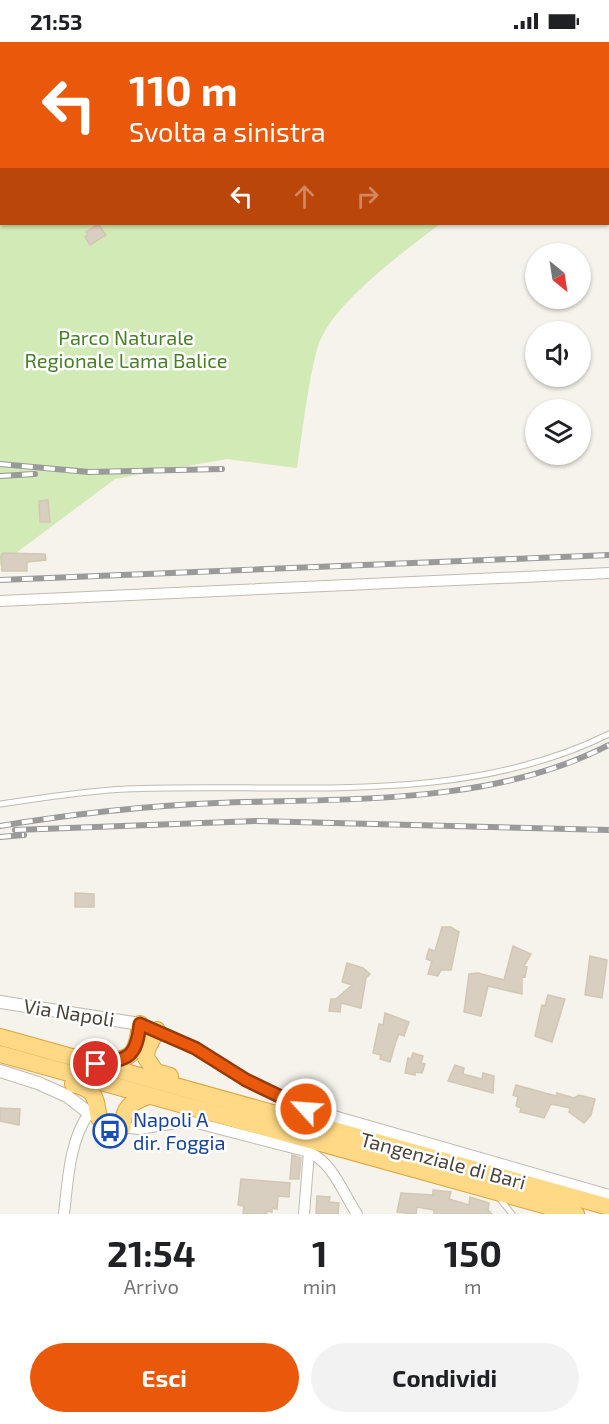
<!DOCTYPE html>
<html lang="it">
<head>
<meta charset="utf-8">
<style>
	body { margin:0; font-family:"Exo 2",sans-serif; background:#f2f2f2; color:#202124; height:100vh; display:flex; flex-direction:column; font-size:22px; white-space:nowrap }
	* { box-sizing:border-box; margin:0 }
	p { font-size:20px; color:#757577 }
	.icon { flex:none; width:33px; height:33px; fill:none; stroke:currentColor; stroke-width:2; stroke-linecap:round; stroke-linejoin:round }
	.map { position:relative; height:1172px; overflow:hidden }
	.drawer { display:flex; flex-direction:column; background:#fff; flex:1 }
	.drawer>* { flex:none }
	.guide { position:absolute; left:0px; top:0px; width:609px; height:183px; box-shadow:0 2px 4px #0004; background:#ea580c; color:#fff; overflow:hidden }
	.needle { width:39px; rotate:150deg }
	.buttons { position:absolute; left:525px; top:201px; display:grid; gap:12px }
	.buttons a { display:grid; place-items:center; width:66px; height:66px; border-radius:50%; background:#fff; box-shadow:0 2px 4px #0004; font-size:30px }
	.pin { position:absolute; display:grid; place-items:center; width:51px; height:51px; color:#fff; margin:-26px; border:3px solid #fff; border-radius:50%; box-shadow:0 2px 6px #0007 }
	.me { position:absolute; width:66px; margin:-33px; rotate:296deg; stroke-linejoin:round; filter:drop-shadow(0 0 4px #0008) }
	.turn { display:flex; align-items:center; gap:21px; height:126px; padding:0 30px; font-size:27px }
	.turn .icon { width:78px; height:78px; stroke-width:2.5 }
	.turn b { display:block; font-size:42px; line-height:51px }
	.lanes { display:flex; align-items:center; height:57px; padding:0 30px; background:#0003; justify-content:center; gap:30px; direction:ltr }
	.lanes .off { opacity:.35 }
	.eta { display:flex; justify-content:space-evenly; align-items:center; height:102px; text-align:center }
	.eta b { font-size:36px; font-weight:700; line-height:42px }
	.primary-button { display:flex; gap:12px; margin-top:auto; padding:12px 30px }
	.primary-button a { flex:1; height:69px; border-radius:36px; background:#ea580c; color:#fff; font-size:24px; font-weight:700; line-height:69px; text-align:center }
	.primary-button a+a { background:#f2f2f2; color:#202124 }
	.status { display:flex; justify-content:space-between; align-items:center; height:42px; padding:0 30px; background:#fff; direction:ltr }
	.status svg { height:16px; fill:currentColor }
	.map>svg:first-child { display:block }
</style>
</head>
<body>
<div class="status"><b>21:53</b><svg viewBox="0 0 49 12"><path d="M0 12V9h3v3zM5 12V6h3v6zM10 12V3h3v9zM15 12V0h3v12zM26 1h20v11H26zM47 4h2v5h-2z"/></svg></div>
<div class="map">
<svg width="609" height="1172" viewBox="0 0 609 1172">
	<rect width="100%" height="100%" fill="#f6f3ec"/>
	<path fill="#d2eab5" d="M0 0H571L2 2V182H440C405 209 332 261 318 304 308 338 303 388 297 426L227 417 115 437 0 523Z"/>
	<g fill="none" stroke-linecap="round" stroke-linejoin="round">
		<path stroke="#a9d4f2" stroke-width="4" d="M23 2 24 0
			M0 33 2 31"/>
	</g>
	<path fill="#d8cfc1" stroke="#d3c7b4" stroke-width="1.5" d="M98 182 106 193 90 203 85 195 88 193 86 190Z
		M48 458 50 480H40L39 459Z
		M3 511 45 512 46 518 27 520V529H2L1 514Z
		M75 851 94 852V865H75Z
		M442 885H451L459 890 451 928H441L438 934 428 932 432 919 426 917 429 907 435 909Z
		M513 904 531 912 524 924 527 925 525 935 522 934V952L488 944 481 974 464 970 469 932 478 931 504 938Z
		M590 914 607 918 602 956 585 953Z
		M347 921 363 926 370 932 366 936 361 966 341 961 340 970 329 969 331 957H336L352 943 342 940Z
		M548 953 565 957 552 1000 535 994 542 963 545 964Z
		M385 971 409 980 404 994 399 992 396 999 390 1020 380 1017 381 1013 373 1011 379 982 383 983Z
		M413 1011 423 1014 421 1021 425 1022 422 1031 415 1030V1033L405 1031 408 1016 411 1017Z
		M455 1023 464 1026 463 1032 482 1037 483 1031 494 1034 493 1051 448 1039Z
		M516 1043 556 1054 557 1051 574 1056 579 1053 595 1057 591 1073 584 1081 569 1070 570 1066 551 1062 544 1076 520 1070 521 1066 516 1064 518 1055 513 1053Z
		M0 1066 20 1067 19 1083 0 1079Z
		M292 1113 301 1116 299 1137H290Z
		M241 1137 290 1141 289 1155 278 1154 277 1167 272 1166V1170L267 1169V1172H243L244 1164 238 1163Z
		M433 1148 451 1150 449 1157 469 1163 470 1155 489 1161 488 1168 492 1172H434V1168L417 1165 416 1172 397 1170 401 1151 433 1153Z
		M317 1154 330 1155 329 1160 339 1161 338 1172H316Z"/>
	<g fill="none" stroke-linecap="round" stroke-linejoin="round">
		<defs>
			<path id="service" d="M0 762C42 756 84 749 126 747 287 740 460 766 609 692
				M500 1157 512 1172"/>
			<path id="minor" d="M0 559 609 531
				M123 1085 139 1087 189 1079 309 1110C334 1122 342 1150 357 1172
				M64 1172C68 1138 69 1100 89 1071
				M304 1172 309 1110"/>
			<path id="tertiary" d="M0 960 140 982 195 1006 246 1038 306 1067 609 1154
				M0 1029 38 1041 67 1054 89 1071 123 1085"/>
			<path id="trunk" d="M157 988 147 1007 146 1016 156 1030 170 1034
				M0 995 609 1165
				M0 1012 576 1172
				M101 1021C131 1017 137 1014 140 982
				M73 1042C96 1048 95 1054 99 1076
				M123 1085C123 1065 130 1061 148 1054"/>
		</defs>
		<use href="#service" stroke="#c2bbae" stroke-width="7"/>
		<use href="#minor" stroke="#c2bbae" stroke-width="12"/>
		<use href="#tertiary" stroke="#c2bbae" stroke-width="14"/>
		<use href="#trunk" stroke="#e0a43c" stroke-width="18"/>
		<use href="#service" stroke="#fff" stroke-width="5"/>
		<use href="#minor" stroke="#fff" stroke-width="10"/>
		<use href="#tertiary" stroke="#fff" stroke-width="12"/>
		<use href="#trunk" stroke="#ffd985" stroke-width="16"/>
		<defs>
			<path id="rail" d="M0 422 89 430 222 427
				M0 434 35 432
				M0 538 609 513
				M0 784C72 772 143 764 217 761 346 756 490 764 609 703
				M15 788 256 779 609 788
				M0 795 24 793"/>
		</defs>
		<use href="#rail" stroke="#9a9a9a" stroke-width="6"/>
		<use href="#rail" stroke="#fff" stroke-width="4" stroke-dasharray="11" stroke-linecap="butt"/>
	</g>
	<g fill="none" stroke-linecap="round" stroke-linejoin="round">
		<defs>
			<path id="route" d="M96 1022C128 1017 136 1017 140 982L195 1006 246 1038 306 1067"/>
		</defs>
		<use href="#route" stroke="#983908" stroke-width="15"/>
		<use href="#route" stroke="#ea580c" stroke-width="10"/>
	</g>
	<defs>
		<symbol id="bus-ring" viewBox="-11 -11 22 22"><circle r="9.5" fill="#fff" stroke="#1a4fb4" stroke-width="1.5"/><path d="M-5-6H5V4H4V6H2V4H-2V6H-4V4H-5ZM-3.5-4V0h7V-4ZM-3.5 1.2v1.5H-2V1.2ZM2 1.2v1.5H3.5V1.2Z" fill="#1a4fb4"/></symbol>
	</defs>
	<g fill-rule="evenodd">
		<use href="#bus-ring" x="91" y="1070" width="38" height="38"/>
	</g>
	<g text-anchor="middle" stroke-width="5" stroke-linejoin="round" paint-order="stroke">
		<g font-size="20" fill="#4a7f2a" stroke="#fff">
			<text x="126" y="303">Parco Naturale<tspan x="126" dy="23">Regionale Lama Balice</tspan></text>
		</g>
		<g font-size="20" fill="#4b4439" stroke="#fff">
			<text transform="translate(69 971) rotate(9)" y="7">Via Napoli</text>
			<text transform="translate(443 1119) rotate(15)" y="7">Tangenziale di Bari</text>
		</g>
		<g font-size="20" fill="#164399" stroke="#fff" text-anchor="start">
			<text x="133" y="1085">Napoli A<tspan x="133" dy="23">dir. Foggia</tspan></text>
		</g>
	</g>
</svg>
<div class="buttons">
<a><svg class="needle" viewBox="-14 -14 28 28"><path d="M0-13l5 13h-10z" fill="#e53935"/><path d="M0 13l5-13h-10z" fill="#757577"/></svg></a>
<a><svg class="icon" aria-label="sound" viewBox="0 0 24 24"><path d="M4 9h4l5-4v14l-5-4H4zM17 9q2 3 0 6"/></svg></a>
<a><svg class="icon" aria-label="layers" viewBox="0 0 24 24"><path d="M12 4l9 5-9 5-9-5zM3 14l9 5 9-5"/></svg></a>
</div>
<div class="pin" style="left:96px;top:1022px;background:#d93025"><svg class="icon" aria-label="arrive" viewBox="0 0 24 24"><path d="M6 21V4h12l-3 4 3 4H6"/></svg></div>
<svg class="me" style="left:306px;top:1067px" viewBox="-20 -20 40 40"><circle r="17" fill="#ea580c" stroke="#fff" stroke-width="3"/><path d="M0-11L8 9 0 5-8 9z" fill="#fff"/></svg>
<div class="guide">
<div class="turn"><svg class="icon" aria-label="left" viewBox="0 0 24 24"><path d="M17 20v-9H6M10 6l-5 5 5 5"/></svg><div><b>110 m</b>Svolta a sinistra</div></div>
<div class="lanes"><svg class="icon" aria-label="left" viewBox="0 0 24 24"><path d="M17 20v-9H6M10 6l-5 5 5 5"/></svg><svg class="icon off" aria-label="ahead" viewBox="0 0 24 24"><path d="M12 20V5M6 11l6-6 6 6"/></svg><svg class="icon off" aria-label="right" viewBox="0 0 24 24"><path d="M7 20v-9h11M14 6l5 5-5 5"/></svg></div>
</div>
</div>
<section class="drawer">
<div class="eta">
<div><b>21:54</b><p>Arrivo</p></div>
<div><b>1</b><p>min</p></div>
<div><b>150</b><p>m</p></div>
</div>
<div class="primary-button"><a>Esci</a><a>Condividi</a></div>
</section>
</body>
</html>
